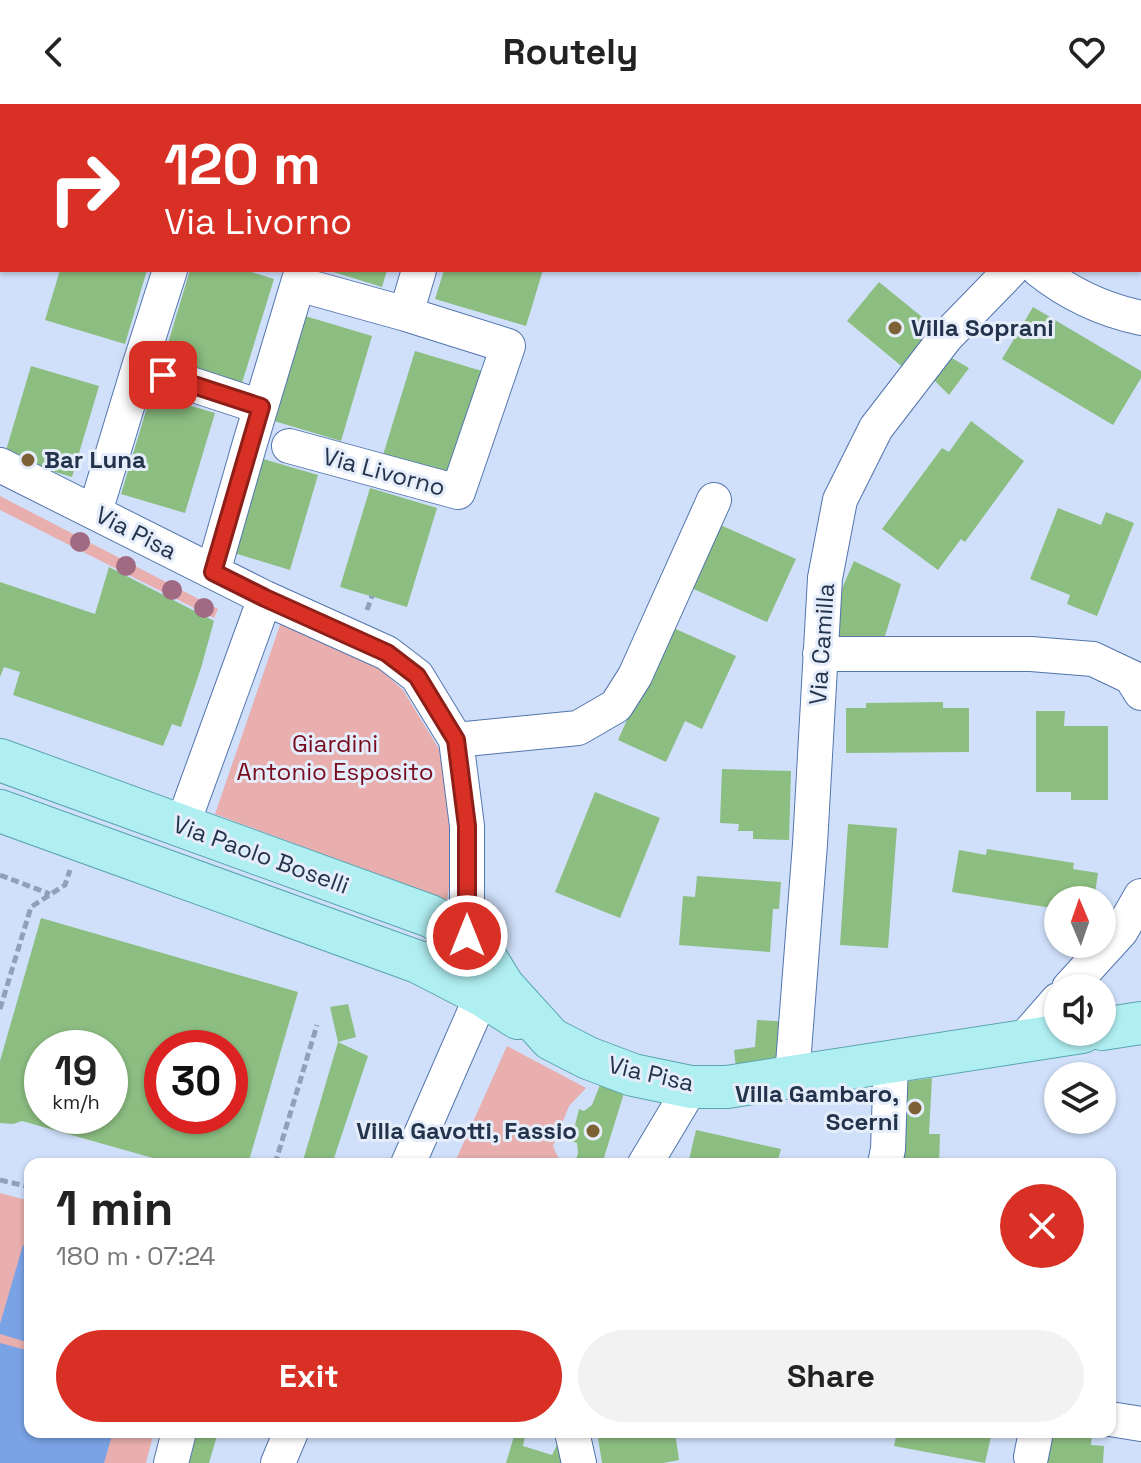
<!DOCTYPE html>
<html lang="en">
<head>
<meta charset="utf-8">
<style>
	body { margin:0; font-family:"Space Grotesk",sans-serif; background:#f2f2f2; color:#222; height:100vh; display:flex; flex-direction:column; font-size:30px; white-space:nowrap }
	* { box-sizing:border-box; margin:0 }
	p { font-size:26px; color:#767676 }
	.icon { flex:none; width:44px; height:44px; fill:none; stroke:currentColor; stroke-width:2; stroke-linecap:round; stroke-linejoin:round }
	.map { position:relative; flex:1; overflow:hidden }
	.panel { position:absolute; left:24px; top:1054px; width:1092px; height:280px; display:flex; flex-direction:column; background:#fff; border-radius:16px; box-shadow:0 2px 6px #0004 }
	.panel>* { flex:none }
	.top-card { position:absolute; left:0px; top:0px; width:1142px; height:168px; box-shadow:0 2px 6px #0004; background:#d93025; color:#fff; overflow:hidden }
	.needle { width:52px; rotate:358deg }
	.fabs { position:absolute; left:1044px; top:782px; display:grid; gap:16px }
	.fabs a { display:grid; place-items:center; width:72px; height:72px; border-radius:50%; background:#fff; box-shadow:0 2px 6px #0004; font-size:40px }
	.speed { position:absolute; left:24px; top:926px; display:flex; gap:16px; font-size:40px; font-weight:700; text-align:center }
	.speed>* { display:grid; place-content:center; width:104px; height:104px; border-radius:50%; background:#fff; box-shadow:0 2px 6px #0004; line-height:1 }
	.speed small { font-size:20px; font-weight:400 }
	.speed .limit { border:12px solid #d22; background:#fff; color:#111 }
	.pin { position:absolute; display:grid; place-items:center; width:68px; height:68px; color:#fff; margin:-34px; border-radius:16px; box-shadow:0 4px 12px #0006 }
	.me { position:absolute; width:88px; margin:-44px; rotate:0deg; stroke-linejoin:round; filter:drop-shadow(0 0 6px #0008) }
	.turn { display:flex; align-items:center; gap:28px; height:168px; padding:0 32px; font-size:36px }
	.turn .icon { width:104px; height:104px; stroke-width:2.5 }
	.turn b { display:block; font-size:56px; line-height:68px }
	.round { display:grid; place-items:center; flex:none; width:84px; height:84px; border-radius:42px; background:#f2f2f2 }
	.overview { display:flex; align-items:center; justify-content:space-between; height:136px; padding:0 32px }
	h1 { font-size:48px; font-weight:700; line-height:60px }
	.action { display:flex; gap:16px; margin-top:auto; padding:16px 32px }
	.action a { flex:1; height:92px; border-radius:48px; background:#d93025; color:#fff; font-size:32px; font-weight:700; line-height:92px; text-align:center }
	.action a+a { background:#f2f2f2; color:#222 }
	header { display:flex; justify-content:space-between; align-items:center; height:104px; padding:0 32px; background:#fff; font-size:36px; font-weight:700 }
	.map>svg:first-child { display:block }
</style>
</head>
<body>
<header><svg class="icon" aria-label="back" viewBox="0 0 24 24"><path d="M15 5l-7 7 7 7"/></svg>Routely<svg class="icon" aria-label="heart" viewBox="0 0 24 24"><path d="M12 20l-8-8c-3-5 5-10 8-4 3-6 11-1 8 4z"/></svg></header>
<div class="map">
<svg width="1141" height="1359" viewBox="0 0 1141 1359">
	<rect width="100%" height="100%" fill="#d0e0fa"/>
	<path fill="#e8afae" d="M0 392 218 505 214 514 0 406Z
		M281 518 378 563 403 586 439 645 453 719 452 766 447 796 215 710Z
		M507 942 586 984 569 1002 553 1042 561 1060H454Z
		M0 1089 30 1097V1328H154L146 1359H0Z"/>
	<path fill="#7aa3e6" d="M23 1141 30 1143V1239L0 1230V1220Z
		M0 1239 30 1247V1328H113L104 1359H0Z"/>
	<path fill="#8cbd81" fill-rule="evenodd" d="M60 166H147L125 240 45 216Z
		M190 166H245L274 175 242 279 163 256Z
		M327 166H387L382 183Z
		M444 166H543L526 222 435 195Z
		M879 178 943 230 911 270 847 217Z
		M1033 203 1141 267V274L1113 321 1002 255Z
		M305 212 372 232 341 337 274 317Z
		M415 247 482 267 450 371 383 351Z
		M945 250 969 264 949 291 930 272Z
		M31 262 99 282 72 373 4 353Z
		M151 290 215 309 185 409 121 390Z
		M971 317 1024 357 965 438 961 435 938 466 882 425 942 344 949 348Z
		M260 354 318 371 290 466 231 448Z
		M370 384 437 404 407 503 340 483Z
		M1058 404 1101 421 1106 408 1134 419 1097 512 1067 500 1070 491 1030 475Z
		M716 419 796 455 767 518 687 482Z
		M854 457 901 480 884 535 836 538 837 496Z
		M109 463 214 517 201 564 181 623 172 620 163 642 13 591 20 568 4 563 0 573V478L95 510Z
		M669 522 736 552 702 625 685 617 666 658 618 636Z
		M943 598V604H969V648L846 649V604H866V599Z
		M1036 607H1065L1064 622H1108V696H1071V688H1036Z
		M722 665 791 667 789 736 753 735V727H738L739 720 720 719Z
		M595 688 660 714 620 814 555 788Z
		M848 720 897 724 888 844 840 841Z
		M987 745 1074 759 1073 765 1098 769 1094 796H1058V805L952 788 959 746 986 751Z
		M697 772 781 778 779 805H773L770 848 679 841 683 792 695 793Z
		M41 814 298 888 248 1060H174L22 1017 13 1020 0 1019V957ZM42 944H110V1012H42ZM162 944H230V1012H162Z
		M348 900 356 933 338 938 368 952 332 1060H302L338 938 330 903Z
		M757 916 791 918 788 958 736 965 734 946 755 943Z
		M932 974 929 1030H940L939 1060H892L902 978Z
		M600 981 624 989 602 1060H575L578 1049 577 1039 571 1037 579 1005 584 1007 592 1001Z
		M696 1026 781 1045 777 1060H688Z
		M185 1328H218L209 1359H176Z
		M597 1328H675L679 1356 663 1359H602Z
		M897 1328H992L985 1359 894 1342Z
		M1048 1328 1092 1331 1091 1341 1104 1342 1103 1359H1045Z
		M515 1329 525 1332 523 1342 552 1351 557 1341 567 1344 563 1359H506Z"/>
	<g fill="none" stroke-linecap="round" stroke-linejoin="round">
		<defs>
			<path id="minor" d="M103 2 104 0
				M472 2 473 0
				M1118 2V0
				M0 14 2 15
				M1039 166C1069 190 1104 206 1141 214
				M298 180 406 210 419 166
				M139 263 170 166
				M289 342 458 388 508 242 406 210
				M0 361 265 494 387 549 417 572 456 636 467 722V832L447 850 418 858
				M95 408 139 263 261 303
				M213 468 250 339 302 166
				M820 550H1031L1093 555 1131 573 1141 589
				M456 636 578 624 616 602 635 572 714 396
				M182 722 265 494
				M1069 884 1121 827 1141 792
				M1022 937 1058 896
				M792 973 810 740 825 474 840 396 876 324 946 233 1011 166
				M408 1060 482 891
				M645 1060 691 983
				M885 1060 888 1045 891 958
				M1110 1315 1141 1320
				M572 1328 579 1359
				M1031 1353 1036 1328
				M171 1359 179 1328
				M278 1359 291 1328"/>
			<path id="major" d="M0 656 430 812 467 832 484 851 503 882 551 935 588 954 633 971 691 983H727L1082 928
				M0 707 418 858 482 891 518 914
				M1102 925 1141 919"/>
		</defs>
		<use href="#minor" stroke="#5275ae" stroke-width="36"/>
		<use href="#major" stroke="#5ba5b1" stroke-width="44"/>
		<path stroke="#90a0ba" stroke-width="5" stroke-dasharray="8 4" stroke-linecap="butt" d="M367 506 372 492
			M0 771 50 790
			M0 905 31 803 65 781 70 766
			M275 1060 317 921
			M0 1076 30 1083"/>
		<use href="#minor" stroke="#fff" stroke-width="34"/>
		<use href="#major" stroke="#afeef1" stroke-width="42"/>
	</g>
	<g fill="#a06b82">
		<circle cx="80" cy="438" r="10"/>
		<circle cx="126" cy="462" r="10"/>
		<circle cx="172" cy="486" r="10"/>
		<circle cx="204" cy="504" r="10"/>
	</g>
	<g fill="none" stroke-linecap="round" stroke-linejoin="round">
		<defs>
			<path id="route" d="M163 271 261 303 213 468 265 494 387 549 417 572 456 636 467 722V832"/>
		</defs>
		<use href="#route" stroke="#8d1f18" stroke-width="20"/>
		<use href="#route" stroke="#d93025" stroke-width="14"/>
	</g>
	<g fill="#7c6234" stroke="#e5edfa" stroke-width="3">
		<circle cx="895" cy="224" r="8"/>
		<circle cx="28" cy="356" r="8"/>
		<circle cx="915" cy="1004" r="8"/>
		<circle cx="593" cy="1027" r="8"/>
	</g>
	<g text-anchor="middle" stroke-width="6" stroke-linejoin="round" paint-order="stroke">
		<g font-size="24" font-weight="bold" fill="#24334c" stroke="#e5edfa" text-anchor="start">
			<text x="911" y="232">Villa Soprani</text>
			<text x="44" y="364">Bar Luna</text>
			<text x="899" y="998" text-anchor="end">Villa Gambaro,<tspan x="899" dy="28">Scerni</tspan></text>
			<text x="577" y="1035" text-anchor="end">Villa Gavotti, Fassio</text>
		</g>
		<g font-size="24" fill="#24334c" stroke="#e5edfa">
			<text transform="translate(384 368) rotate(15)" y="8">Via Livorno</text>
			<text transform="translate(136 429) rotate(27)" y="8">Via Pisa</text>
			<text transform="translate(822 540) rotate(-86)" y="8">Via Camilla</text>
			<text transform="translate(261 751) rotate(20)" y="8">Via Paolo Boselli</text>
			<text transform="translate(651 970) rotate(13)" y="8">Via Pisa</text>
		</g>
		<g font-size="24" fill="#780c1f" stroke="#e5edfa">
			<text x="335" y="648">Giardini<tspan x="335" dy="28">Antonio Esposito</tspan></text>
		</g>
	</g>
</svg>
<div class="fabs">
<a><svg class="needle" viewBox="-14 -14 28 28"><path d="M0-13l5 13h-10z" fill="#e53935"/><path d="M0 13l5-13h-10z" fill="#767676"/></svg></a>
<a><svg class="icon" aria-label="sound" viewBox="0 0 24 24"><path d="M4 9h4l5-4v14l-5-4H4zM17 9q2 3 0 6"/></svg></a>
<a><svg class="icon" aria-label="layers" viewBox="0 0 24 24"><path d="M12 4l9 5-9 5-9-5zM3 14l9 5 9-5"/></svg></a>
</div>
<div class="speed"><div>19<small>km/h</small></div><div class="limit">30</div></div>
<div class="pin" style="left:163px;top:271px;background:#d93025"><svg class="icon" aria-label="arrive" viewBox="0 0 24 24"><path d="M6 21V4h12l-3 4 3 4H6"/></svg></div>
<svg class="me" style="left:467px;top:832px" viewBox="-20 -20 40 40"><circle r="17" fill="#d93025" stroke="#fff" stroke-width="3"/><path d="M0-11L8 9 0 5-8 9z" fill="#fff"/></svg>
<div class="top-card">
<div class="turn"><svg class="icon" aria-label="right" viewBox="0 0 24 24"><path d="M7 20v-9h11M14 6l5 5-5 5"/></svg><div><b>120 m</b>Via Livorno</div></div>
</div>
<section class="panel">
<div class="overview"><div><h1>1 min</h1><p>180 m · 07:24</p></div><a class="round" style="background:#d93025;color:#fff"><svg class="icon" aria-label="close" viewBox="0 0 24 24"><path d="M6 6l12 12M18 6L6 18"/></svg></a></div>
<div class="action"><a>Exit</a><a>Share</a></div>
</section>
</div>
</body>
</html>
